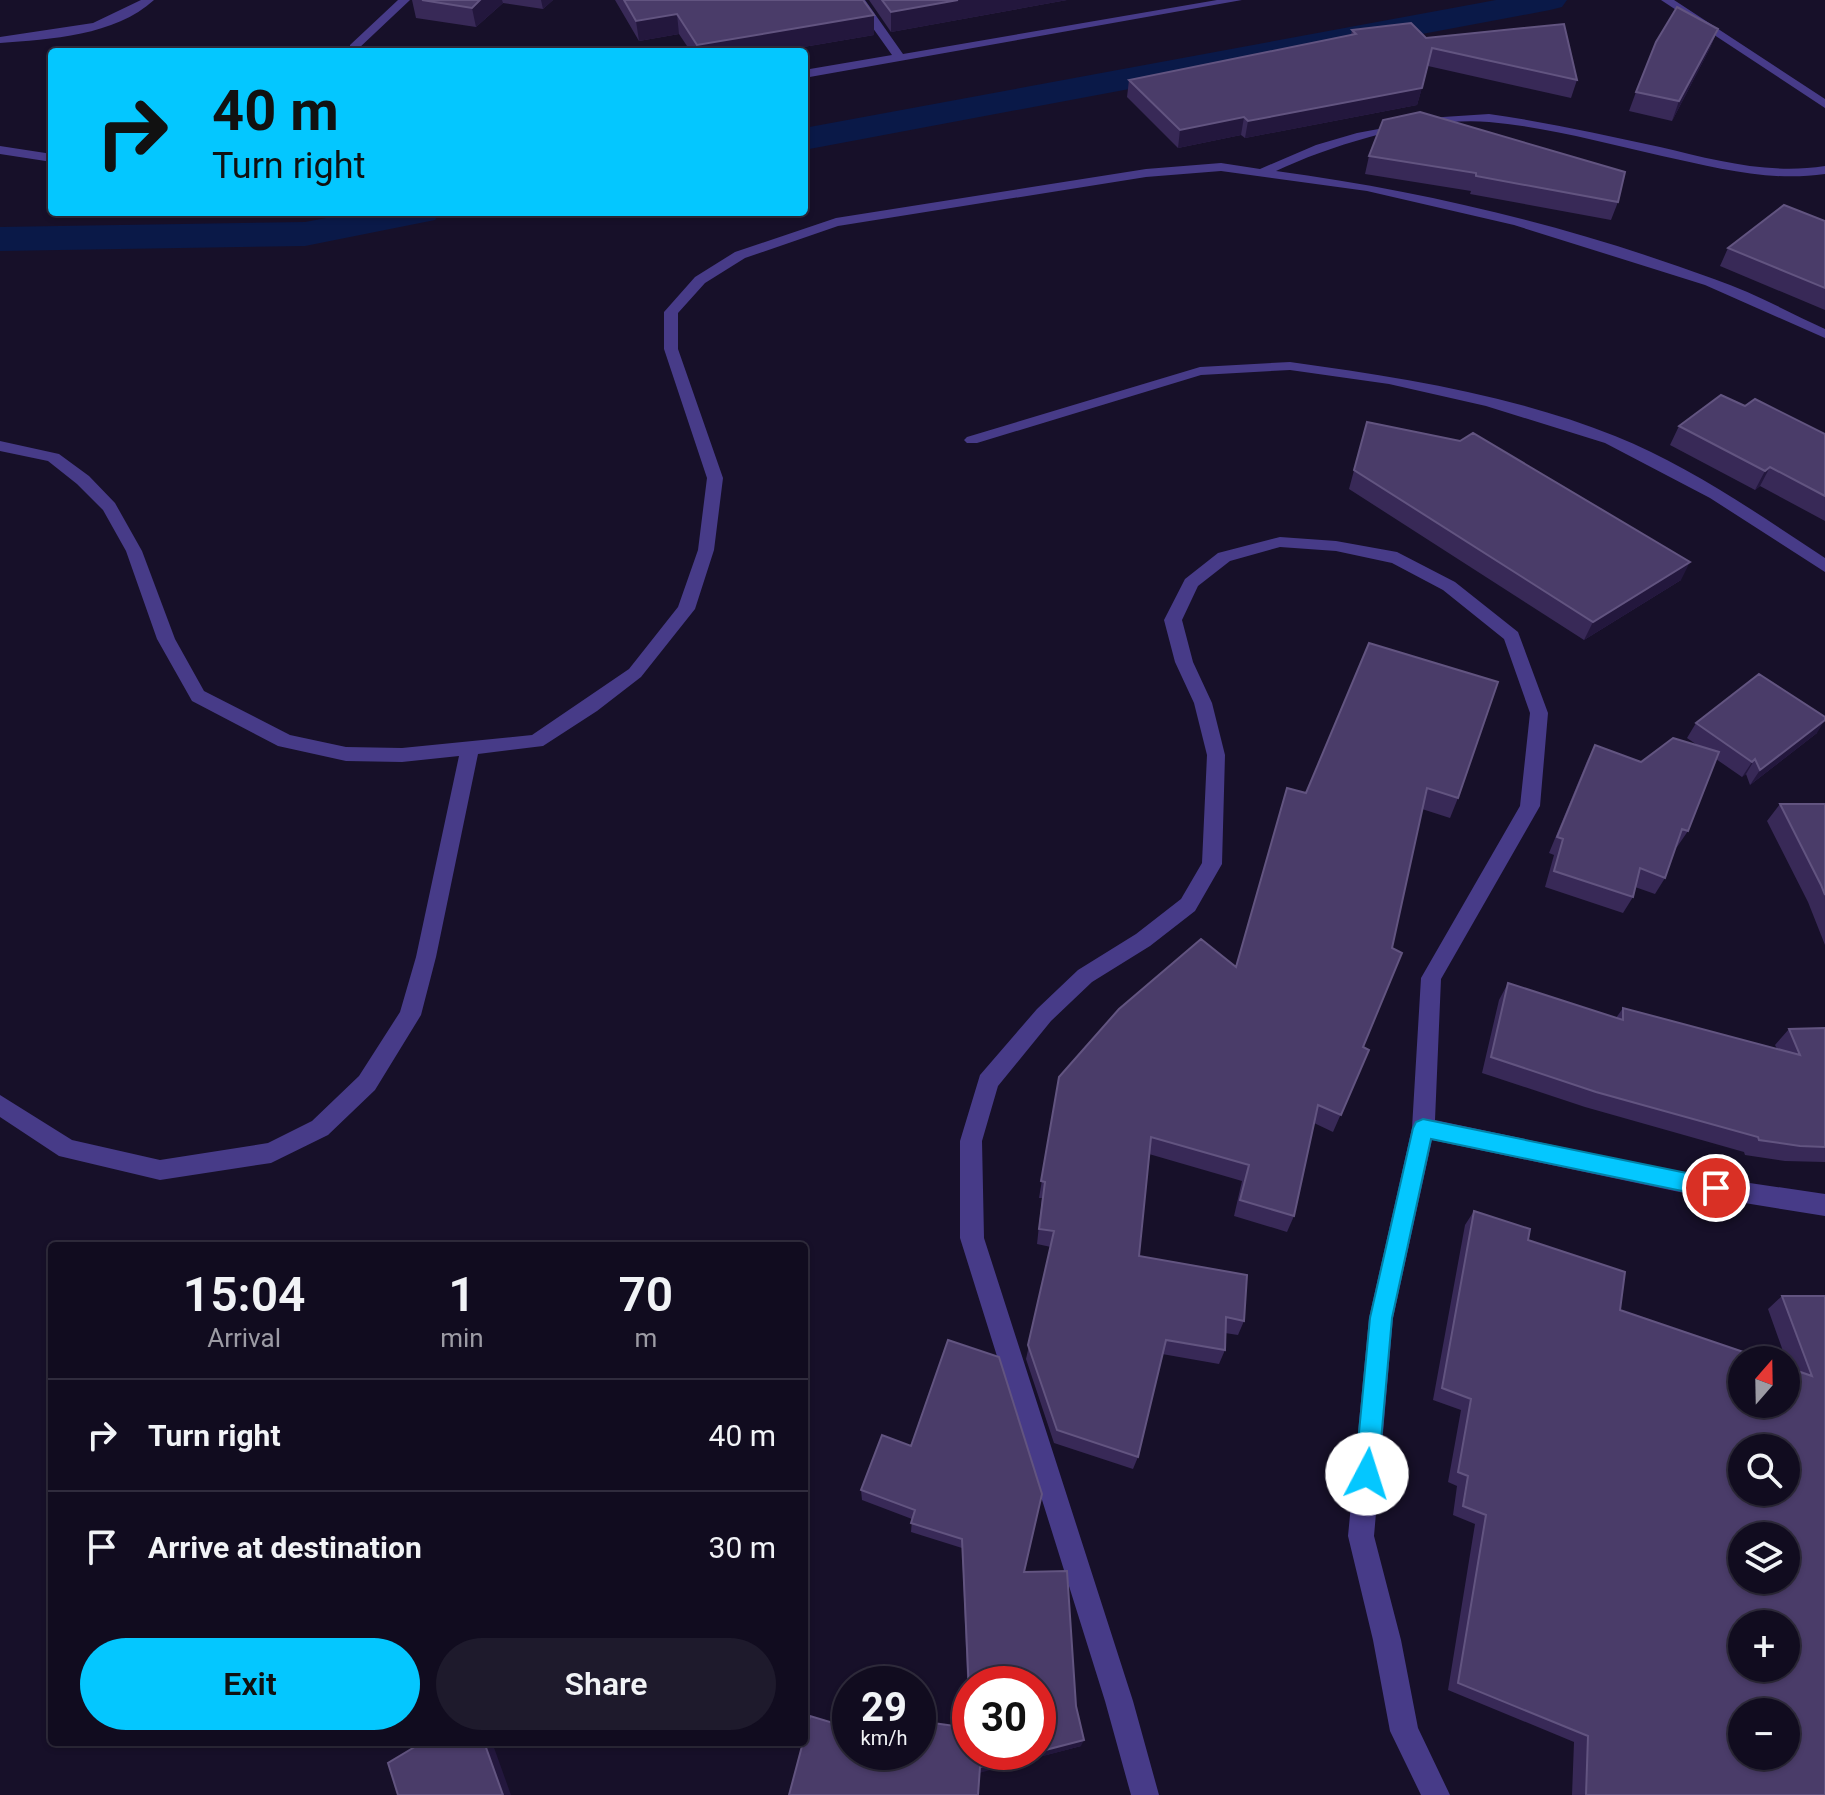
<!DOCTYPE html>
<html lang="en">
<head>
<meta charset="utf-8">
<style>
	body { margin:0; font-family:Roboto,sans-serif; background:#1e1a2c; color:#f1f3f6; height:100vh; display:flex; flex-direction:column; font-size:30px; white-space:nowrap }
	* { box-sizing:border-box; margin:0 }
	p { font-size:26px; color:#9c9ba4 }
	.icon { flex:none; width:44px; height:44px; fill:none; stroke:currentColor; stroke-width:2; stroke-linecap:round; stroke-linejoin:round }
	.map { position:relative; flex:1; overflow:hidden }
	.drawer { position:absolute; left:48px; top:1242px; width:760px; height:504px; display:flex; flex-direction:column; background:#110c1f; border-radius:8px; box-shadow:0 2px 6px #0004,0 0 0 2px #302c3d }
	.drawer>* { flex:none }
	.hud { position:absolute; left:48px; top:48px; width:760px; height:168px; border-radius:8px; box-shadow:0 2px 6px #0004,0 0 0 2px #302c3d; background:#04c7ff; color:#111; overflow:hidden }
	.needle { width:52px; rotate:20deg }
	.controls { position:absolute; left:1728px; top:1346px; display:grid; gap:16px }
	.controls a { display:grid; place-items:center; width:72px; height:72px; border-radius:50%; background:#110c1f; box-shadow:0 2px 6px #0004,0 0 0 2px #302c3d; font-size:40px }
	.speed { position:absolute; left:832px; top:1666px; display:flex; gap:16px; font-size:40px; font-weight:700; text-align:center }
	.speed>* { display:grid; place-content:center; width:104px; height:104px; border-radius:50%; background:#110c1f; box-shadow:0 2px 6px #0004,0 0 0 2px #302c3d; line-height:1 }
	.speed small { font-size:20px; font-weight:400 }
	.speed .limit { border:12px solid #d22; background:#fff; color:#111 }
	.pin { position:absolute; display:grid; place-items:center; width:68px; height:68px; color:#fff; margin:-34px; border:4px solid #fff; border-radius:50%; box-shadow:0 2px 8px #0007 }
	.me { position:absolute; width:88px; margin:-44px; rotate:5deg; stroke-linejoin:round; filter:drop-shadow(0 0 6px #0008) }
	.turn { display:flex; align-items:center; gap:28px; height:168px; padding:0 32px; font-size:36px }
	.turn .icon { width:104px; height:104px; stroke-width:2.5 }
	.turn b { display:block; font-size:56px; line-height:68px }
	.eta { display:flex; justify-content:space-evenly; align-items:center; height:136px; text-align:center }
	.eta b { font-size:48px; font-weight:600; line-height:56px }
	.action { display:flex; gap:16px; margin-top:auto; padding:16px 32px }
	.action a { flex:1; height:92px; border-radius:48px; background:#04c7ff; color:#111; font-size:32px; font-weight:600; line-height:92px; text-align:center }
	.action a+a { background:#1e1a2c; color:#f1f3f6 }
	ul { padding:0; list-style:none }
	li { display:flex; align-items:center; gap:24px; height:112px; padding:0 32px; border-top:2px solid #302c3d }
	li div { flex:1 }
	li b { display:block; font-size:30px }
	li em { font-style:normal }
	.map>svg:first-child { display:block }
</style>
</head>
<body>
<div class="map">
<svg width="1825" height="1795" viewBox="0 0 1825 1795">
	<rect width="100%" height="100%" fill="#171029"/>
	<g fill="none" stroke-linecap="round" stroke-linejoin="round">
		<path fill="#0a1948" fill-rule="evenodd" d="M1496 0H1567L1562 7 1550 10 804 150V128Z
			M358 212H441L435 220 305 246 0 251V227L305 222Z"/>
		<path fill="#473b88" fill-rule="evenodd" d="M141 0H154C115 36 50 39 0 43V37L93 23Z
			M398 0H410L358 49H350V45Z
			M853 0H865L903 54 1217 0H1242L804 78V70L892 55Z
			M1661 0H1674L1825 99V108Z
			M1489 114C1547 122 1603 135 1660 147 1715 160 1768 175 1825 166V174C1769 182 1717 168 1662 156 1605 143 1547 127 1489 122 1426 116 1333 144 1276 171 1425 191 1573 227 1714 279 1752 292 1788 312 1825 329V338L1705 285 1514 225 1367 191 1221 171 1146 177 838 226 745 258 705 283 678 313V349L723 478 714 550 695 609 641 677 597 711 543 746 478 754 436 957 421 1015 375 1090 328 1135 271 1163 160 1180 59 1156 0 1117V1095L72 1140 160 1160 268 1143 312 1121 359 1076 400 1012 416 957 459 756 402 762 346 761 278 746 192 701 157 639 126 551 103 510 77 484 48 461 0 451V441L59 454 89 476 115 503 142 551 175 639 204 691 290 735 346 747 402 748 532 735 629 669 678 607 698 550 707 478 664 349V312L695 277 735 252 836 218 1146 169 1221 163 1260 169 1316 145 1357 133 1443 117Z
			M0 146 52 154V162L0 154Z
			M1290 362C1400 377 1512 395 1615 436 1690 466 1758 514 1825 558V572L1710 498 1605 443 1486 406 1389 384 1290 370 1201 375 977 443H967L964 440 967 437 1200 367Z
			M1280 537 1336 541 1397 552 1455 582 1518 632 1548 713 1540 806 1441 979 1435 1120 1689 1174 1825 1194V1216L1689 1194 1432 1140 1393 1318 1374 1536 1401 1640 1418 1728 1450 1795H1421L1390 1731 1373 1640 1348 1536 1369 1318 1412 1128 1421 978 1520 806 1530 713 1504 639 1443 590 1392 563 1336 551 1280 547 1230 561 1198 586 1182 620 1193 662 1212 703 1225 755 1222 864 1195 911 1150 946 1092 982 1051 1021 998 1086 982 1141 984 1238 1133 1701 1159 1795H1131L1105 1701 960 1238V1141L980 1075 1037 1009 1078 970 1136 934 1181 899 1202 863 1207 755 1194 703 1175 662 1164 620 1185 579 1218 553Z"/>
	</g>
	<path fill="#382957" d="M412 0H553L543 9 503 3 476 27 416 18Z
		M615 0H863L874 35 774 52H691L679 34 639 41Z
		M869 0H1067L891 32Z
		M1718 29 1710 48 1672 121 1629 111 1636 92Z
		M1352 30 1426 38 1577 80 1571 98 1428 66 1417 105 1245 138 1241 135 1178 148 1127 97 1129 80 1351 35Z
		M1383 120 1618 202 1611 220 1470 194 1471 191 1365 174 1369 156Z
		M1825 221V310L1720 266 1728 248Z
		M1745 406 1825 434V521L1760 486 1755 490 1670 445 1679 426Z
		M1367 422 1681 580 1584 640 1349 489Z
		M1369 643 1458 798 1450 818 1422 809 1363 1047 1369 1050 1333 1132 1314 1123 1294 1216 1287 1232 1234 1216 1242 1181 1149 1154 1139 1256 1244 1321 1238 1335 1225 1333V1350L1219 1364 1162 1354 1138 1457 1133 1469 1054 1443 1026 1359 1051 1247 1037 1244 1042 1198H1039L1059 1077 1236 967Z
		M1696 723 1817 733 1750 785 1746 774 1742 777 1716 759 1688 831 1677 847H1676L1665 878 1655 894 1635 887 1633 897 1623 913 1545 887 1554 855 1549 853 1587 761 1595 745 1641 762 1697 745 1687 738Z
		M1780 804H1825V945L1808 902 1767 821Z
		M1508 983 1616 1018 1623 1008 1777 1049 1775 1045 1789 1029 1825 1028V1162L1785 1161 1745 1155 1744 1152 1585 1107 1482 1073 1499 1000Z
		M1474 1211 1528 1240 1620 1310 1789 1368 1768 1309 1782 1296H1825V1795H1572L1574 1742 1448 1690 1475 1524 1453 1515 1457 1486 1448 1482 1461 1410 1433 1400 1465 1225Z
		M882 1435 1024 1572 1076 1706 1081 1746 980 1772 918 1752 969 1728 962 1548 911 1532 912 1519 862 1500 861 1490Z"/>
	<path fill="#23173d" d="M480 0H502L503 3 476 27 472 8Z
		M541 0H553L543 9Z
		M958 0H1067L891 32V12Z
		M677 14 679 34 639 41 636 21Z
		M874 15V35L774 52H698L697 45Z
		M1718 29 1710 48 1672 121 1679 101Z
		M1422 88 1417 105 1245 138 1248 121Z
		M1244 117 1241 135 1178 148 1180 130Z
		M1770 467 1760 486 1755 490 1765 471Z
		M1690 562 1681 580 1584 640 1593 622Z
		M1825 720 1817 733 1750 785 1760 770Z
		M1755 759 1746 774 1742 777 1752 762Z
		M1084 1740 1081 1746 979 1773 980 1767Z
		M484 1742H492L511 1795H503Z"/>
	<path fill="#4a3c69" stroke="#625480" stroke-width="2" fill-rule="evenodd" d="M422 0H480L472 8Z
		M624 0H863L874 15 697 45 677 14 636 21Z
		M882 0H958L891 12Z
		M1677 7 1718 29 1679 101 1636 92 1656 42Z
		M1411 23 1426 38 1564 24 1577 80 1432 48 1422 88 1248 121 1244 117 1180 130 1129 80 1356 34 1352 30Z
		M1420 112 1625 172 1618 202 1476 176V173L1369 156 1383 120Z
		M1784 205 1825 221V288L1728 248Z
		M1721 395 1745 406 1755 399 1825 434V496L1770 467 1765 471 1679 426Z
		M1367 422 1460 441 1473 433 1690 562 1593 622 1354 470Z
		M1369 643 1498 682 1458 798 1427 788 1392 948 1402 953 1363 1047 1369 1050 1341 1115 1318 1105 1294 1216 1240 1200 1249 1165 1151 1137 1139 1256 1247 1275 1244 1321 1226 1317 1225 1350 1166 1340 1138 1457 1057 1430 1028 1345 1054 1231 1039 1229 1045 1182 1041 1181 1059 1077 1119 1009 1201 939 1236 967 1287 788 1306 793Z
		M1759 674 1825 717V720L1760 770 1755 759 1752 762 1696 723Z
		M1673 738 1719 752 1688 831 1682 829 1665 878 1640 868 1633 897 1554 871 1563 839 1557 837 1595 745 1641 762Z
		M1780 804H1825V895L1821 885Z
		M1508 983 1623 1020V1008L1800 1055 1789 1029 1825 1028V1147L1800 1146 1759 1140 1758 1137 1596 1092 1491 1057Z
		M1474 1211 1530 1229 1528 1240 1625 1272 1620 1310 1767 1360H1742V1404H1786V1367L1812 1376 1782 1296H1825V1795H1586L1588 1736 1458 1683 1486 1515 1463 1506 1468 1476 1458 1472 1471 1399 1442 1388ZM1742 1448H1786V1492H1742ZM1742 1536H1786V1580H1742ZM1742 1624H1786V1668H1742ZM1742 1712H1786V1756H1742Z
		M948 1340 999 1357 1042 1494 1024 1572 1067 1571 1076 1706 1084 1740 980 1767 978 1795H789L810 1716 850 1728V1752H918V1721L970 1728V1752H1038V1684H970V1714L962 1539 911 1523 915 1510 861 1490 882 1435 911 1446Z
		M423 1742H484L503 1795H398L388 1763Z"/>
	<path fill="#04c7ff" stroke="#0381a6" stroke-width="2" d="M1423 1119 1716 1179 1723 1181 1726 1188 1723 1195 1716 1198 1431 1139 1392 1318 1378 1474 1375 1482 1367 1485 1358 1482 1355 1474 1370 1318 1413 1128 1416 1122Z"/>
</svg>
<div class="controls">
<a><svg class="needle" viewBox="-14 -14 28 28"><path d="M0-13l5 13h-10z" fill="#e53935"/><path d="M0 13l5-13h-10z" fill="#9c9ba4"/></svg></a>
<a><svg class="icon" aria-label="search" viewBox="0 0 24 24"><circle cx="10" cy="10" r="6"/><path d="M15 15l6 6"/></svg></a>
<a><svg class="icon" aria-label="layers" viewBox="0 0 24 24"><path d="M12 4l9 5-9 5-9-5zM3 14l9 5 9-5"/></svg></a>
<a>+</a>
<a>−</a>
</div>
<div class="speed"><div>29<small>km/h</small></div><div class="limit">30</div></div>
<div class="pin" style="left:1716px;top:1188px;background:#d93025"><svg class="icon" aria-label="arrive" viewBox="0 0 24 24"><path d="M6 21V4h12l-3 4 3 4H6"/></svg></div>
<svg class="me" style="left:1367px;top:1474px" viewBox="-20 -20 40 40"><circle r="19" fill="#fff"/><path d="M0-13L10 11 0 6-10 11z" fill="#04c7ff"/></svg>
<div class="hud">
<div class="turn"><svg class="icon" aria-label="right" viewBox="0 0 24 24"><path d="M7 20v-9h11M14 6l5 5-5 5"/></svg><div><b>40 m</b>Turn right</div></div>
</div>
<section class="drawer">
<div class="eta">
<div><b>15:04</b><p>Arrival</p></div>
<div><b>1</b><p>min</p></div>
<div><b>70</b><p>m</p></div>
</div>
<ul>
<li><svg class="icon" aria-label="right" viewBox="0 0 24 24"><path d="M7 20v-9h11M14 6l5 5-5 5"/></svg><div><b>Turn right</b></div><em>40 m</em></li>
<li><svg class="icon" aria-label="arrive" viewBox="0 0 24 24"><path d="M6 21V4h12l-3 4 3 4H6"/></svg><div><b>Arrive at destination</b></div><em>30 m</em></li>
</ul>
<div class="action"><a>Exit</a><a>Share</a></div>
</section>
</div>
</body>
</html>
